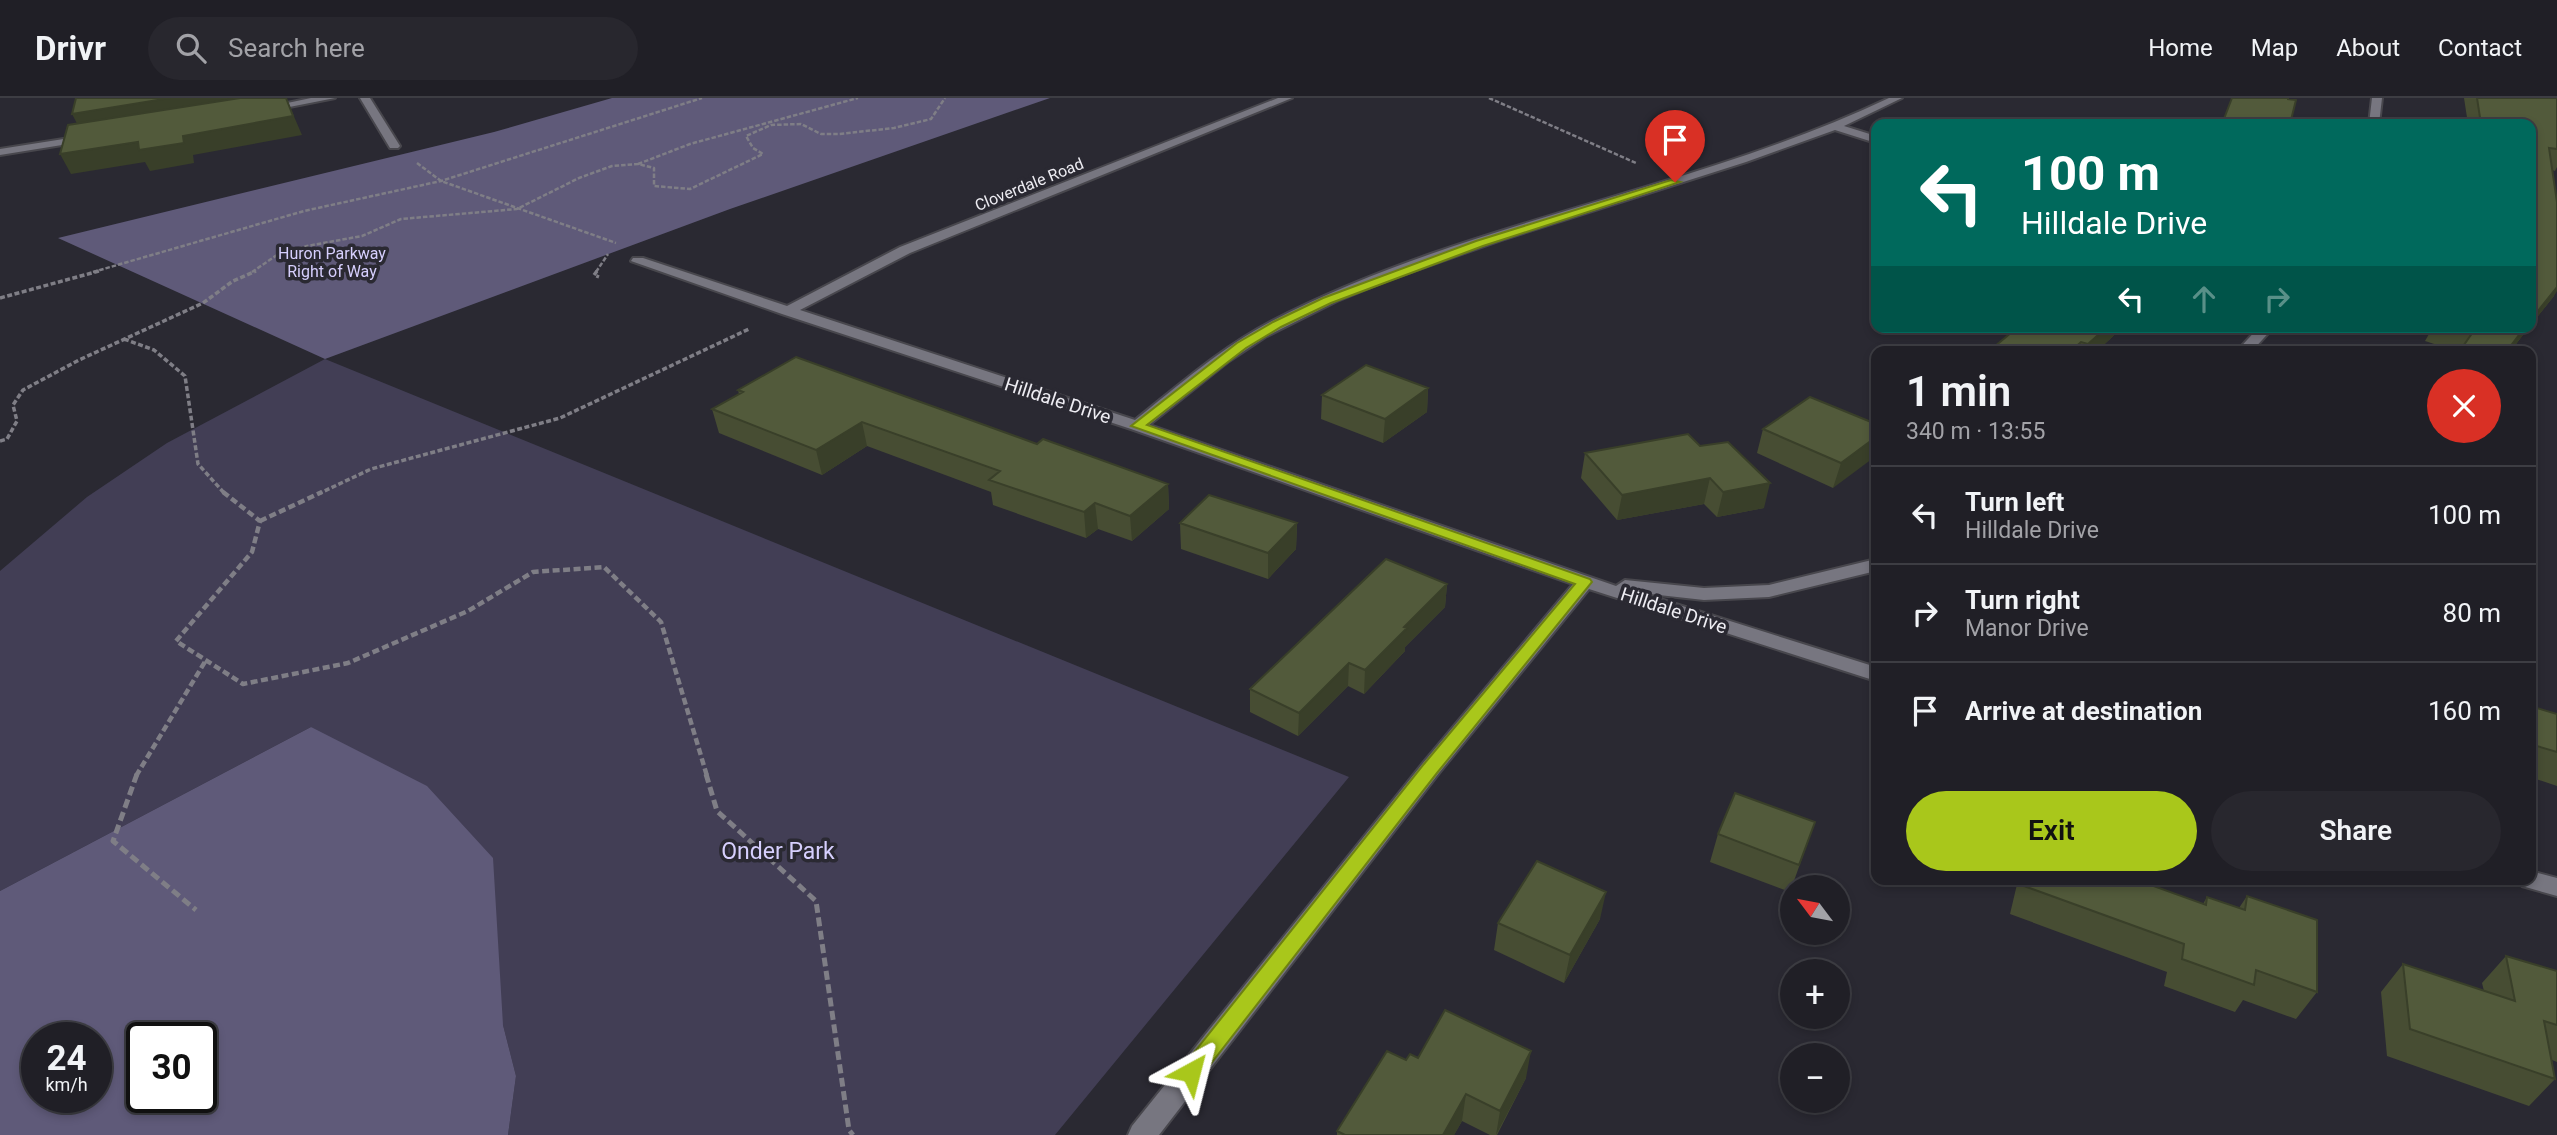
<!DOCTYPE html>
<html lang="en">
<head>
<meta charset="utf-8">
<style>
	body { margin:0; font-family:Roboto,sans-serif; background:#28272e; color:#f1f3f6; height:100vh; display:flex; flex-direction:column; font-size:26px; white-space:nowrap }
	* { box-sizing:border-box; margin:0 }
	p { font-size:23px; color:#a2a2a7 }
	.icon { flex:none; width:38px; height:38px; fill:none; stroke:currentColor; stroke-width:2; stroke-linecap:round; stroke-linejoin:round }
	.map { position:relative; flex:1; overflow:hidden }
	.drawer { position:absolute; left:1871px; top:248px; width:665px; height:539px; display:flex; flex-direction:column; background:#201f26; border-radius:14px; box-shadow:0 4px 10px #0003,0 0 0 2px #3d3d43 }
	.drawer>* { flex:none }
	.guide { position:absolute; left:1871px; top:21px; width:665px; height:214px; border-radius:14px; box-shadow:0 4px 10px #0003,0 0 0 2px #3d3d43; background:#00695c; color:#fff; overflow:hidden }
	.needle { width:46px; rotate:302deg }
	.controls { position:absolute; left:1780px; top:777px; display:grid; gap:14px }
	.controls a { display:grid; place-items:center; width:70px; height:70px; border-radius:50%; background:#201f26; box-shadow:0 4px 10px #0003,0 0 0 2px #3d3d43; font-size:35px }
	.speed { position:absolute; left:21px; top:924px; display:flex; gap:14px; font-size:35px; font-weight:700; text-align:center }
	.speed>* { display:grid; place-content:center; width:91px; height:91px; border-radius:50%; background:#201f26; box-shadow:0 4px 10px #0003,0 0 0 2px #3d3d43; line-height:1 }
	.speed small { font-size:18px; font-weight:400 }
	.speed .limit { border:4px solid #111; border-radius:10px; background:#fff; color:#111 }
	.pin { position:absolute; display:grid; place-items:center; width:60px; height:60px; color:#fff; margin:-72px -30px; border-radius:50% 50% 50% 0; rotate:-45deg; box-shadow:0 0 7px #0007 }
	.pin .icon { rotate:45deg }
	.me { position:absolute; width:77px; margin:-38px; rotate:38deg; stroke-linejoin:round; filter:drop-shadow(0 0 5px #0008) }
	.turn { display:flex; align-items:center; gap:24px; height:147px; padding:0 35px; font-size:32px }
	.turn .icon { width:91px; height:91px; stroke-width:2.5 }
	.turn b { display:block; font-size:49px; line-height:60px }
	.lanes { display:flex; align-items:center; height:66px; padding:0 35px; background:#0003; justify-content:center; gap:35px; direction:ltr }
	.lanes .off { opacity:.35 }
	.round { display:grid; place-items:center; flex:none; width:74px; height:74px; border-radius:37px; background:#28272e }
	.head { display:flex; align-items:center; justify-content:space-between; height:119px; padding:0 35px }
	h1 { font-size:42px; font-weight:600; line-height:52px }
	.primary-button { display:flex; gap:14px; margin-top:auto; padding:14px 35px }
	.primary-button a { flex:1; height:80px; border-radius:42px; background:#a9c71b; color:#111; font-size:28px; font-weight:600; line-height:80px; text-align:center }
	.primary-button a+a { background:#28272e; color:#f1f3f6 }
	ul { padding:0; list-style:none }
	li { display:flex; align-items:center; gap:21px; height:98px; padding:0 35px; border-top:2px solid #3d3d43 }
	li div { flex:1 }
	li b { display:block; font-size:26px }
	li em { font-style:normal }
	header { display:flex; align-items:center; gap:42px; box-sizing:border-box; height:98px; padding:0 35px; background:#201f26; border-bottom:2px solid #3d3d43 }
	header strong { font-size:33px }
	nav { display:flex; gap:38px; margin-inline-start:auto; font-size:24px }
	.search { width:490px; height:63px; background:#28272e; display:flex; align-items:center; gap:18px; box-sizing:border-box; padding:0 24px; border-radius:38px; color:#a2a2a7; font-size:26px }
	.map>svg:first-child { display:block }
</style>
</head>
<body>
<header>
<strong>Drivr</strong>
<div class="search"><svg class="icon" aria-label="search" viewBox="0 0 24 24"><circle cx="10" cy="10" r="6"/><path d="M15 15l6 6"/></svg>Search here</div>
<nav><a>Home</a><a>Map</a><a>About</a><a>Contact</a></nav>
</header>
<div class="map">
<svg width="2557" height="1037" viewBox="0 0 2557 1037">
	<rect width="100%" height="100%" fill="#2a2932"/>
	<path fill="#423e55" d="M325 261 1349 679 1055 1037H508L516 978 503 927 311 629 0 793V473L87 399 167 345Z"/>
	<path fill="#5f5a79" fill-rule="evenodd" d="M612 0H1050L730 111 325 261 58 140 494 34Z
		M311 629 427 688 493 760 503 927 516 978 508 1037H0V793ZM37 940H96V999H37ZM142 940H201V999H142Z"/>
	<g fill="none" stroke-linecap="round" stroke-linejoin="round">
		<defs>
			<path id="minor" d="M311 0H335L264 14 259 11Z
				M360 0H370L400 48 398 50H390Z
				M1278 0H1292L910 155 800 212 1135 322C1179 287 1222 249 1272 223 1467 122 1691 94 1889 0H1902L1844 28 1876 38V45L1835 32 1746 64 1501 142 1391 181 1337 203 1265 239 1229 263 1149 327 1616 488 1625 482 1704 490 1769 487 1876 461V473L1769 499 1704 502 1641 495 1876 569V583L1589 491 1439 675 1159 1037H1128L1132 1028 1423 665 1573 486 1131 331 782 216 631 163 633 160H643L787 208 900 149Z
				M2372 0H2382L2379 26H2369Z
				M89 37 93 38V42L0 57V51Z
				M2259 229H2274L2251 254H2236Z
				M2530 773 2557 780V798L2522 788 2518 782H2530Z"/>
		</defs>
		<use href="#minor" stroke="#48474d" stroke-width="4"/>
		<path stroke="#7f7e86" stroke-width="2.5" stroke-dasharray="4.5 2" stroke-linecap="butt" d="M1489 0 1636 65
			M417 65 441 83 616 145
			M638 66 690 46 858 0
			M93 174 304 113 441 83 702 0
			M252 174 277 157 307 148 362 138 401 121 517 111 579 80 612 68 638 66 654 70V88L690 91 763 56 753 50 746 38 771 27 801 26 821 36H839L894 30 931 21 945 0
			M596 174 608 156"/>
		<path stroke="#7f7e86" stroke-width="3.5" stroke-dasharray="5 2.5" stroke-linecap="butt" d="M597 173 594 177 599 179
			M0 200 99 173
			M124 241 154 252 185 278 198 366 225 396
			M0 343 7 341 17 323 13 307 23 292 79 262 203 205 233 183 256 173
			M318 396 371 371 560 320 749 231"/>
		<path stroke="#7f7e86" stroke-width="4.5" stroke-dasharray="7 3.5" stroke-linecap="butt" d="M223 394 260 423 252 454 176 543 243 586 348 565 468 513 533 474 604 469 661 524 707 678
			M260 423 322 394
			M136 678 206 562"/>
		<path stroke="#7f7e86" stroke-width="5" stroke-dasharray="9 4.5" stroke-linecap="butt" d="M137 676 113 743 196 812
			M706 676 717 713 816 803 849 1032 853 1037"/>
		<use href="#minor" fill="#777680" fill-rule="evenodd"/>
	</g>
	<path fill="#474d33" d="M2464 0H2557V69L2555 73 2552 72 2554 198 2530 228V26H2468Z
		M2123 229 2096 254H1988Z
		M2433 229H2529L2510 254H2459L2425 243Z
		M1428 290 1427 314 1383 345 1321 321 1322 297Z
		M738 292 1037 346 1168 386 1169 411 1132 443 1098 431 1086 440 993 407 991 394 867 348 822 377 719 335 712 311 739 296Z
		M1876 326 1833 390 1757 355 1763 331Z
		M1688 336 1764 410 1717 419 1704 406 1617 422 1581 380 1585 355Z
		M1180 425H1297L1296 451 1268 481 1181 451Z
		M1447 486 1445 509 1405 549V553L1364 596 1348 588 1298 638 1250 614V591Z
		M2530 608 2557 616V688L2530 679Z
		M1815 724 1790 794 1710 764 1718 736Z
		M2018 782H2137L2203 806 2207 799 2239 810 2247 798 2317 894 2296 921 2243 902 2235 914 2164 888 2167 874 2010 816Z
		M1600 821 1564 885 1494 852 1498 825Z
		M2506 858 2557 873V964L2552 962 2555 981 2529 1008 2387 958 2381 894 2403 866 2484 893 2482 885Z
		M1418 960 1526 980 1497 1037H1490L1462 1023 1454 1037H1337V1033L1406 962Z"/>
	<path fill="#393f29" d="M170 0H286L302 37 193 57 194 65 150 73 145 64 71 76 60 56 183 38 82 35 72 16Z
		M2557 189V193L2554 198 2530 228V223Z
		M2107 229H2123L2096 254H2085L2088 246Z
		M2525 229H2529L2510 254H2506Z
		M2081 244 2077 254H2070Z
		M1428 290 1427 314 1383 345 1385 321Z
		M862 324 867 348 822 377 816 352Z
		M1876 339V358L1833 390 1841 365Z
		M1710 380 1704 406 1617 422 1622 397Z
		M1770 385 1764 410 1717 419 1723 394Z
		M1168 386 1169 411 1132 443 1130 418Z
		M1095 405 1098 431 1086 440 1084 414Z
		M1297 425 1296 451 1268 481V455Z
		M1447 486 1445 509 1405 549V553L1364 596 1365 572 1404 529Z
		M1349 565 1348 588 1298 638 1299 615Z
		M1606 794 1600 821 1564 885 1570 857Z
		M1531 953 1526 980 1496 1037 1500 1013Z
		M1466 996 1462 1023 1454 1037H1443Z"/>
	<path fill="#525a3b" stroke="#393f29" stroke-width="2" d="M76 0H170L72 16Z
		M240 0H286L293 18 183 38 184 45 139 52 138 44 60 56 68 27Z
		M2232 0H2288V1L2296 2 2290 26H2222Z
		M2477 0H2557V51L2549 50 2557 104V189L2530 223V118L2535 114 2530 113V26H2481Z
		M2018 229H2107L2088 246 2081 244 2070 254H1988Z
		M2468 229H2525L2506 254H2459L2475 231Z
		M1960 248 1978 254H1953Z
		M796 259 1037 346 1043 341 1168 386 1130 418 1095 405 1084 414 989 382 1000 373 862 324 816 352 712 311 743 294 738 292Z
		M1366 267 1428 290 1385 321 1322 297Z
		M1810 299 1876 326V339L1841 365 1763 331Z
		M1688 336 1700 348 1728 344 1770 385 1723 394 1710 380 1622 397 1585 355Z
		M1209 397 1297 425 1268 455 1180 425Z
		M1386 461 1447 486 1404 529 1407 530 1365 572 1349 565 1299 615 1250 591Z
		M2530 608 2557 616V654L2530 646Z
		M1735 695 1815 724 1799 767 1718 736Z
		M1537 763 1606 794 1570 857 1498 825Z
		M2025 782H2137L2206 807 2207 799 2245 812 2247 798 2317 822V894L2256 872 2254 887 2182 861 2184 846 2024 788Z
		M2506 858 2557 873V927L2544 923 2555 981 2410 931 2403 866 2515 903Z
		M1445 912 1531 953 1500 1013 1466 996 1443 1037H1345L1337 1033 1387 953 1406 962 1410 956 1418 960Z"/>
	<path fill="#a9c71b" stroke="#6e8112" stroke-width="2" d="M1671 82 1680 84 1483 148 1331 205 1281 229 1246 250 1147 327 1590 481 1592 484 1437 675 1199 981 1191 984 1184 981 1180 974 1184 967 1424 666 1575 486 1131 328 1237 245 1273 224 1323 200 1476 143Z"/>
	<g text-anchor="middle" stroke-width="7" stroke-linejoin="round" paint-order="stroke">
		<g font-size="16" fill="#eeedf3" stroke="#2a2932">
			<text transform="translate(1029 86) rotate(-22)" y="6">Cloverdale Road</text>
		</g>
		<g font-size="16" fill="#d6cffd" stroke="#2a2932">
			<text x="332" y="161">Huron Parkway<tspan x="332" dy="18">Right of Way</tspan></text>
		</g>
		<g font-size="19" fill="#eeedf3" stroke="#2a2932">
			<text transform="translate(1058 302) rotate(18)" y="7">Hilldale Drive</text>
			<text transform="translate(1674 512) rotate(18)" y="7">Hilldale Drive</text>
		</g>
		<g font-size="23" fill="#d6cffd" stroke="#2a2932">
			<text x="778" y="761">Onder Park</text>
		</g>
	</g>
</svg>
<div class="controls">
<a><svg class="needle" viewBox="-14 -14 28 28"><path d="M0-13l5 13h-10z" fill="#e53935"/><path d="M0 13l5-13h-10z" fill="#a2a2a7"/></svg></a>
<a>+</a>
<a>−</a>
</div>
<div class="speed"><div>24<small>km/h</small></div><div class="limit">30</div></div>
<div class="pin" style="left:1675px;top:84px;background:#d93025"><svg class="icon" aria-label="arrive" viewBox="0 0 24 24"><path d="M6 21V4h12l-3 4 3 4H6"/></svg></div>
<svg class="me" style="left:1191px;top:974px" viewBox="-20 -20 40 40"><path d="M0-17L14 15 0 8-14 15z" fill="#a9c71b" stroke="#fff" stroke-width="4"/></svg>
<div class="guide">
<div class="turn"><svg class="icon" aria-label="left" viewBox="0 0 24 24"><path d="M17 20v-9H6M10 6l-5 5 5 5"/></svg><div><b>100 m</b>Hilldale Drive</div></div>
<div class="lanes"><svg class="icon" aria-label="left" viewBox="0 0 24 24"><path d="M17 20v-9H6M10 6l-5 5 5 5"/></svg><svg class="icon off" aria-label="ahead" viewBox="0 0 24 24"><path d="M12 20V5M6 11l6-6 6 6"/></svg><svg class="icon off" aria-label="right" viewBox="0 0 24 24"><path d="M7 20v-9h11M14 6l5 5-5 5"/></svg></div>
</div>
<section class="drawer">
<div class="head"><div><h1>1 min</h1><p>340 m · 13:55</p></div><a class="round" style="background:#d93025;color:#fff"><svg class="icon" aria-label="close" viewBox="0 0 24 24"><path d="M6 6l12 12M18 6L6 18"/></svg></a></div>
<ul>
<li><svg class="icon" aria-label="left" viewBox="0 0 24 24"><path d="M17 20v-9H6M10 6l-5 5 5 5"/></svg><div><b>Turn left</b><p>Hilldale Drive</p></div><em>100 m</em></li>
<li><svg class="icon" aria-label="right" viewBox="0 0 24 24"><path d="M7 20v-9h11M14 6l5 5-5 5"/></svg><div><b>Turn right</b><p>Manor Drive</p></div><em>80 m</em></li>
<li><svg class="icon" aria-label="arrive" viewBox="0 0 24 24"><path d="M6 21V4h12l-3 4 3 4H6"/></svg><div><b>Arrive at destination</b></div><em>160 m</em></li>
</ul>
<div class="primary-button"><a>Exit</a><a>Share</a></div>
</section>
</div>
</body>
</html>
